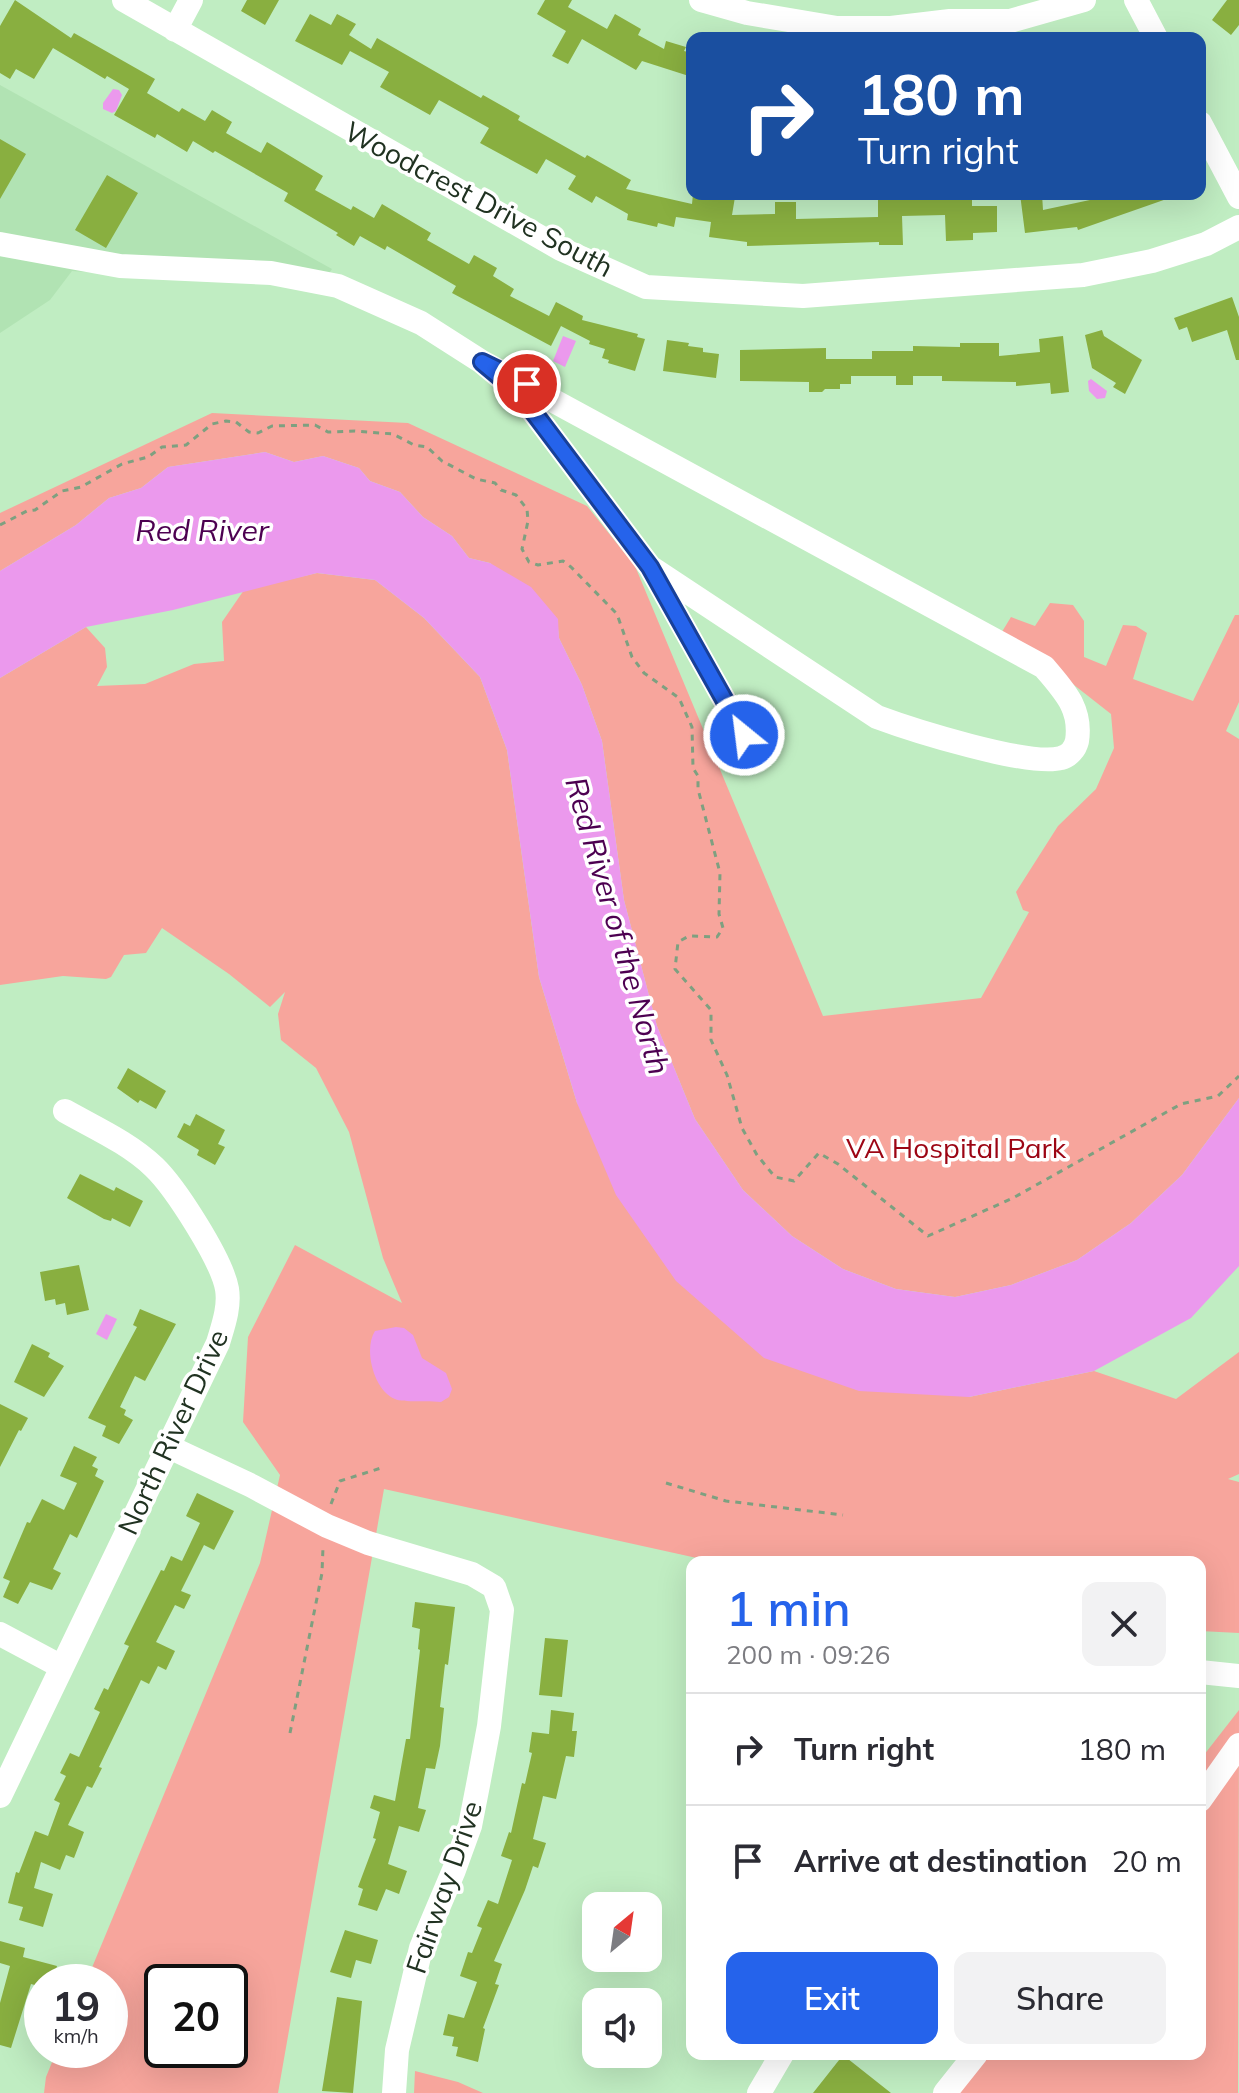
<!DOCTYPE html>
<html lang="en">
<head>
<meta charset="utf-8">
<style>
	body { margin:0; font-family:Mulish,sans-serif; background:#f2f2f3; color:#2b2b33; height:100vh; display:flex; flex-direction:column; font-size:30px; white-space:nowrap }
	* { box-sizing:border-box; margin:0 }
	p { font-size:26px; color:#7c7c81 }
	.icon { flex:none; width:44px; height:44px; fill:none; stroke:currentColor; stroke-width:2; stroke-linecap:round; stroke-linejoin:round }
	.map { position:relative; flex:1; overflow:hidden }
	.sheet { position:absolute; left:686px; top:1556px; width:520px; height:504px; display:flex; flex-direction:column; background:#fff; border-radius:16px; box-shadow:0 8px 32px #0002 }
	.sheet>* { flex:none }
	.banner { position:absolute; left:686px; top:32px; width:520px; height:168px; border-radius:16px; box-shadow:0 8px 32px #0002; background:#1a4fa0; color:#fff; overflow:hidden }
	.needle { width:52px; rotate:29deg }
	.fabs { position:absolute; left:582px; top:1892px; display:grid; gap:16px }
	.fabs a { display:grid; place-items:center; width:80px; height:80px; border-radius:16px; background:#fff; box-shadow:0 8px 32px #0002; font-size:40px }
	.speed { position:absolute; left:24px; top:1964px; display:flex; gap:16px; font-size:40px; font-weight:700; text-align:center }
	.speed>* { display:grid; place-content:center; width:104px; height:104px; border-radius:50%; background:#fff; box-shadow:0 8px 32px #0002; line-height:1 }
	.speed small { font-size:20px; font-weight:400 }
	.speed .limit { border:4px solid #111; border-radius:12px; background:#fff; color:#111 }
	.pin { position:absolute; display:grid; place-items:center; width:68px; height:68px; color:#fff; margin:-34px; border:4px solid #fff; border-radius:50%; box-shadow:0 2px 8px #0007 }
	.me { position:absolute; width:88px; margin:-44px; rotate:331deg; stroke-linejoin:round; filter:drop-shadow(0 0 6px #0008) }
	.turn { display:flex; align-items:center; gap:28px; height:168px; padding:0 40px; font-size:36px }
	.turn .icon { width:104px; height:104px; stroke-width:2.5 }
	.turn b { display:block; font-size:56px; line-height:68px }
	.round { display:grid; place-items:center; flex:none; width:84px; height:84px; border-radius:16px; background:#f2f2f3 }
	.overview { display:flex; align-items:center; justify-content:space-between; height:136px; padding:0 40px }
	h1 { font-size:48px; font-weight:600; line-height:60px; color:#2563eb }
	.button { display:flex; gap:16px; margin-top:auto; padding:16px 40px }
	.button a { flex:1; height:92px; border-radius:16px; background:#2563eb; color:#fff; font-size:32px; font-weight:600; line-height:92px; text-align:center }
	.button a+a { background:#f2f2f3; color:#2b2b33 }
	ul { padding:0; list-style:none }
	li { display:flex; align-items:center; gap:24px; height:112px; padding:0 40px; border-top:2px solid #e1e1e2 }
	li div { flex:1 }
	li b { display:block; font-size:30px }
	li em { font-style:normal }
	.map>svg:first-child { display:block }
</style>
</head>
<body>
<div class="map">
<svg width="1239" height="2093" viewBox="0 0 1239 2093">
	<rect width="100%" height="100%" fill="#c0edc2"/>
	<path fill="#b1e3b3" d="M0 85 332 269 319 288 72 271 50 300 0 333Z"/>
	<path fill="#f7a59c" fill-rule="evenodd" d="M212 413 408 423 587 506 635 566 823 1016 981 998 1029 912 1023 910 1016 892 1058 826 1096 789 1114 748 1111 714 1032 652 1000 635 1011 617 1035 626 1050 603 1073 605 1084 621V657L1106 666 1123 625 1136 626 1147 633 1133 679 1193 701 1235 615H1239V702L1226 731 1239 739V1098L1182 1175 1131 1223 1077 1260 1011 1285 955 1297 896 1289 843 1269 792 1236 743 1190 695 1119 657 1026 624 900 602 741 582 685 559 638 557 619 490 563 469 558 452 536 423 517 400 492 370 481 359 468 323 456 294 462 265 452 168 467 141 488 109 498 76 525 0 571V513Z
		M317 573 375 580 424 618 480 677 507 750 539 977 577 1103 969 1397 1094 1371 1176 1399 1239 1352V1474L1228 1479 1239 1482V1633L1200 1631V1562H715L384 1489 278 2093H44L46 2077 57 2050H110V1982H86L260 1563 280 1475 243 1422 248 1337 295 1245 402 1303 383 1258 349 1132 316 1068 281 1040 278 1014 285 992 270 1007 229 974 162 928 146 953 124 955 111 977 106 979 63 976 0 985V678L86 627 105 648 107 667 97 686 145 684 194 664 224 661 222 622 244 590ZM162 1982H230V2050H162Z
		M1239 1710 1238 2093H938L969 2054H1200V1760Z
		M415 2071 458 2082 483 2093H414Z"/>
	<path fill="#eb99ed" d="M113 89 119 90 122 95 116 111 112 113 103 109V103Z
		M563 336 576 341 565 367 553 361Z
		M1091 379 1107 391 1105 398 1097 399 1089 391 1088 381Z
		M265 452 294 462 323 456 359 468 370 481 400 492 423 517 452 536 469 558 490 563 531 587 558 619 559 638 582 685 602 741 624 900 657 1026 695 1119 743 1190 792 1236 843 1269 896 1289 955 1297 1011 1285 1077 1260 1131 1223 1182 1175 1239 1098V1266L1191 1318 1094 1371 969 1397 859 1391 764 1358 676 1281 616 1195 577 1103 539 977 507 750 480 677 424 618 375 580 317 573 173 610 86 627 0 678V571L76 525 109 498 141 488 168 467Z
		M106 1314 117 1319 107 1340 96 1334Z
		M396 1327 404 1328 413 1335 422 1358 446 1373 452 1389 449 1397 441 1402C428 1400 404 1403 395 1399 374 1391 363 1349 375 1331Z"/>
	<path fill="#89af40" d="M15 0 71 38 74 33 155 79 147 93 179 112 182 108 205 121 212 110 232 122 226 133 261 153 267 142 323 176 315 190 351 210 353 206 374 218 382 204 431 233 427 240 469 264 474 255 497 268 493 276 514 289 510 296 549 316 556 302 583 316 582 320 638 334 637 337 645 339 635 371 608 363 609 360 602 358 605 349 589 344 590 341 561 326 551 346 452 293 456 286 387 246 385 250 360 236 354 246 336 235 338 233 284 201 288 193 215 151 213 153 193 141 187 152 157 134 155 138 114 115 129 89 107 76 105 79 53 48 34 79 16 69 10 79 0 73V26Z
		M247 0H279L265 25 241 11Z
		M545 0H572L568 7 607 29 615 14 641 29 638 35 664 49 666 41 686 47 684 51 692 53V77L642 61 636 70 582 39 568 64 552 56 566 31 537 14Z
		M1227 0H1239V25L1231 35 1212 20Z
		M310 14 331 25 337 14 356 24 349 35 371 49 377 38 481 98 483 95 520 116 518 120 585 158 587 155 631 180 626 189 692 204 693 194 735 197 732 215 775 214V202H796V219L878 217V194L972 195V206H997V232L973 233V240L946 241 945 215 902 216 903 245H879V242L747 246V242L709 237 711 222 676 217 674 227 658 223 657 227 627 220 628 214 596 196 592 203 568 189 576 176 546 159 537 174 480 143 489 128 439 100 430 115 380 87 389 72 350 51 342 65 295 41Z
		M0 139 26 154 0 199Z
		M107 175 138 193 106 248 75 230Z
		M1020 194H1042L1043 210 1118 194 1178 195 1078 230 1077 227 1025 233Z
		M1232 297 1239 317V360H1236L1227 330 1192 342 1187 327 1179 330 1174 318Z
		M1102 330 1104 336 1142 360 1125 394 1113 387 1116 383 1092 368 1085 335Z
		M1063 336 1069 392 1051 394 1050 383 1016 386V382L942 381V376H913V385H896V376H851V384H840V389H825L822 392H809V382L740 381V350L826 348V359H872V351H913V346L960 347V343H999V356L1040 352 1039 339Z
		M667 340 689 343 688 346 703 348V352L719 354 716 378 663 371Z
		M128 1068 166 1091 156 1109 140 1100 138 1103 117 1088Z
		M196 1114 225 1130 218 1144 225 1147 215 1165 197 1155 199 1150 177 1137 184 1123 190 1126Z
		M80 1174 114 1191 116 1187 143 1201 130 1227 112 1218 111 1221 104 1219 67 1198Z
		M79 1265 89 1310 67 1315 65 1303 56 1305 55 1299 45 1301 40 1272Z
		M140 1309 176 1324 145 1381 135 1376 120 1407 126 1410 124 1415 133 1420 119 1444 102 1436 106 1426 88 1418 137 1327 133 1325Z
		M32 1344 50 1353 48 1357 64 1366 44 1397 14 1382Z
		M0 1404 28 1418 21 1431 19 1430 0 1467Z
		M74 1446 97 1457 92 1466 98 1469 95 1476 104 1481 77 1538 70 1534 53 1569 61 1573 52 1590 30 1582 18 1604 3 1597 10 1581 3 1578 27 1522 30 1523 42 1499 64 1510 77 1483 60 1476Z
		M197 1493 234 1511 214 1550 204 1545 181 1591 191 1595 184 1609 175 1605 156 1642 175 1651 166 1670 158 1666 149 1684 141 1680 99 1767 102 1768 92 1788 87 1786 68 1825 84 1832 74 1858 66 1855 60 1870 41 1862 34 1888 53 1894 43 1927 19 1920 23 1907 8 1903 16 1872 19 1873 35 1831 48 1836 60 1803 54 1800 66 1776 60 1773 70 1753 79 1757 100 1712 94 1709 104 1688 108 1690 129 1646 124 1644 161 1570 164 1571 171 1556 182 1561 200 1523 186 1516Z
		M415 1602 455 1607 448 1665 445 1664 440 1707 444 1708 440 1746 435 1769 426 1768 418 1808 426 1810 419 1832 399 1826 388 1864 407 1871 399 1894 386 1889 377 1911 358 1905 363 1889 358 1887 376 1839 373 1838 380 1812 370 1808 374 1795 395 1801 406 1739H410L420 1650 418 1649 420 1629 412 1627Z
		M545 1638 568 1640 562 1697 539 1695Z
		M551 1710 574 1713 572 1731H577L574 1757 566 1756 556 1799 543 1796 533 1839 546 1843 538 1868 533 1866 525 1890 494 1961 502 1964 495 1984 499 1985 483 2028 485 2029 478 2062 456 2056 458 2047 452 2046 454 2037 443 2035 448 2014 464 2018 477 1982 460 1976 468 1952 472 1953 482 1928 477 1926 488 1900 498 1904 512 1860 501 1856 509 1832 511 1833 522 1783 525 1784 532 1753 529 1752 532 1732 549 1734Z
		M345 1930 378 1940 371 1964 356 1960 351 1978 330 1972Z
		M0 1941 25 1948 23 1957 57 1966 53 1982H42V1987L31 1984 11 2048 0 2045V2003L10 1966 0 1963Z
		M337 1997 362 2001 353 2093 322 2091Z
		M843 2055 891 2093H813Z"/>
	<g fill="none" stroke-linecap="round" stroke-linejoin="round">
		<path stroke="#7ea080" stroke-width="3" stroke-dasharray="6 6" stroke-linecap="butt" d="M0 525 27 511 35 510 62 491 81 487 122 464 148 457 162 447 186 445 212 424 226 421 236 422 249 432 258 433 272 426 315 425 328 432 355 431 393 434 414 445 427 447 442 461 476 479 495 483 501 490 516 495 527 509 528 521 522 549 529 562 538 565 563 561 571 567 617 614 632 657 644 673 679 698 692 727 693 768 698 776V789L720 873 719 914 723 928 717 937 689 936 678 942 675 969 711 1010V1040L727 1075 742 1128 757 1155 775 1177 794 1181 819 1153 838 1164 928 1236 1013 1198 1181 1104 1218 1096 1239 1076
			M666 1483 726 1501 843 1515
			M331 1504 340 1481 381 1468
			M290 1733 322 1573 323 1547"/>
		<path stroke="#fff" stroke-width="24" d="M124 0 561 249 646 287 803 296 1083 275 1152 261 1206 244 1239 227
			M701 0 747 13 837 28H891L950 21H1010L1084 0
			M1136 0 1156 38
			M175 30 191 0
			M1200 123 1239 197
			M0 244 120 266 271 273 338 286 421 323 482 362 519 393 650 567 744 735
			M482 362 1044 667C1064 691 1082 708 1077 741 1075 749 1069 756 1061 758 1029 767 912 730 877 717L650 567
			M169 1447 252 1486 327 1526 368 1543 472 1574 494 1587 502 1610 489 1726 478 1785 470 1826 454 1870 421 1948 397 2050 394 2093
			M0 1634 62 1667
			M1200 1672 1239 1676
			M0 1796 218 1343C223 1326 230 1307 227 1289 222 1260 175 1187 154 1167 129 1143 95 1128 65 1111
			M1200 1800 1239 1745
			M759 2093 782 2054
			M945 2093 976 2054"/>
	</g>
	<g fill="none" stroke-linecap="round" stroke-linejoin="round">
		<defs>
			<path id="route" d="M527 384 482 362 519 393 650 567 744 735"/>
		</defs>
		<use href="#route" stroke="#184099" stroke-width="20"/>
		<use href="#route" stroke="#2563eb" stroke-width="14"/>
	</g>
	<g text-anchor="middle" stroke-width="7" stroke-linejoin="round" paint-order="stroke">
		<g font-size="28" fill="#203221" stroke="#fff">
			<text transform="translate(479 199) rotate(28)" y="10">Woodcrest Drive South</text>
			<text transform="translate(173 1432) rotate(-65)" y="10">North River Drive</text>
			<text transform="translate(444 1887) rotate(-71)" y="10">Fairway Drive</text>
		</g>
		<g font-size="28" fill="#9c0514" stroke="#fff">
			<text x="956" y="1158">VA Hospital Park</text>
		</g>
		<g font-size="30" font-style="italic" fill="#4d0051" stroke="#fff">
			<text x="202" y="541">Red River</text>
			<text transform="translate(617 926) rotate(74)" y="10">Red River of the North</text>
		</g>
	</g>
</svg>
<div class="fabs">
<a><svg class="needle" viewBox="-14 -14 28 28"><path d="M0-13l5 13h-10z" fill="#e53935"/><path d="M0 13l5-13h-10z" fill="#7c7c81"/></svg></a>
<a><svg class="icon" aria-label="sound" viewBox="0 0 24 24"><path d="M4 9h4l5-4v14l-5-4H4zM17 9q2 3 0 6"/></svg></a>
</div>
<div class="speed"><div>19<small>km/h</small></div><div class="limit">20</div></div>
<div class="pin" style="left:527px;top:384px;background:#d93025"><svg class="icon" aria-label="arrive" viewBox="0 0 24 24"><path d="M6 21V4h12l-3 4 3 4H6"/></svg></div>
<svg class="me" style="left:744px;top:735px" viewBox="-20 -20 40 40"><circle r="17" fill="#2563eb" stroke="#fff" stroke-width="3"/><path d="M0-11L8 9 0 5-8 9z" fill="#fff"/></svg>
<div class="banner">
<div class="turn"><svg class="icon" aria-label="right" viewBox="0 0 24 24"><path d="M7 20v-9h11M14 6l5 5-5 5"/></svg><div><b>180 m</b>Turn right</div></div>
</div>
<section class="sheet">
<div class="overview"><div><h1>1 min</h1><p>200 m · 09:26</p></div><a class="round"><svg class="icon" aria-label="close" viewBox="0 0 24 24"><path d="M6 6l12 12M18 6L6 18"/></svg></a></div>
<ul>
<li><svg class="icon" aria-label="right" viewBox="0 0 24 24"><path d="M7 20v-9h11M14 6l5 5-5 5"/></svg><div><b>Turn right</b></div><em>180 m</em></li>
<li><svg class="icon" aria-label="arrive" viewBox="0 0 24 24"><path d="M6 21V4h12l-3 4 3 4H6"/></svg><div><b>Arrive at destination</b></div><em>20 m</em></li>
</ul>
<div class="button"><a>Exit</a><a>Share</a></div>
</section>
</div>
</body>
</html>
